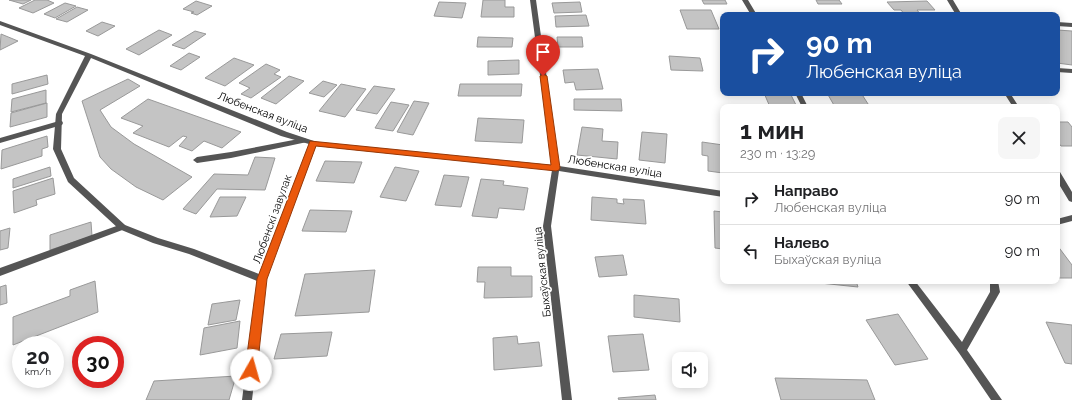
<!DOCTYPE html>
<html lang="ru">
<head>
<meta charset="utf-8">
<style>
	body { margin:0; font-family:Raleway,sans-serif; background:#f6f6f6; color:#202124; height:100vh; display:flex; flex-direction:column; font-size:15px; white-space:nowrap }
	* { box-sizing:border-box; margin:0 }
	p { font-size:13px; color:#757577 }
	.icon { flex:none; width:22px; height:22px; fill:none; stroke:currentColor; stroke-width:2; stroke-linecap:round; stroke-linejoin:round }
	.map { position:relative; flex:1; overflow:hidden }
	.panel { position:absolute; left:720px; top:104px; width:340px; height:180px; display:flex; flex-direction:column; background:#fff; border-radius:8px; box-shadow:0 2px 10px #0003 }
	.panel>* { flex:none }
	.banner { position:absolute; left:720px; top:12px; width:340px; height:84px; border-radius:8px; box-shadow:0 2px 10px #0003; background:#1a4fa0; color:#fff; overflow:hidden }
	.controls { position:absolute; left:672px; top:352px; display:grid; gap:8px }
	.controls a { display:grid; place-items:center; width:36px; height:36px; border-radius:8px; background:#fff; box-shadow:0 2px 10px #0003; font-size:20px }
	.speed { position:absolute; left:12px; top:336px; display:flex; gap:8px; font-size:20px; font-weight:700; text-align:center }
	.speed>* { display:grid; place-content:center; width:52px; height:52px; border-radius:50%; background:#fff; box-shadow:0 2px 10px #0003; line-height:1 }
	.speed small { font-size:10px; font-weight:400 }
	.speed .limit { border:6px solid #d22; background:#fff; color:#111 }
	.pin { position:absolute; display:grid; place-items:center; width:34px; height:34px; color:#fff; margin:-41px -17px; border-radius:50% 50% 50% 0; rotate:-45deg; box-shadow:0 0 4px #0007 }
	.pin .icon { rotate:45deg }
	.me { position:absolute; width:44px; margin:-22px; rotate:7deg; stroke-linejoin:round; filter:drop-shadow(0 0 3px #0008) }
	.turn { display:flex; align-items:center; gap:14px; height:84px; padding:0 20px; font-size:18px }
	.turn .icon { width:52px; height:52px; stroke-width:2.5 }
	.turn b { display:block; font-size:28px; line-height:34px }
	.round { display:grid; place-items:center; flex:none; width:42px; height:42px; border-radius:8px; background:#f6f6f6 }
	.headline { display:flex; align-items:center; justify-content:space-between; height:68px; padding:0 20px }
	h1 { font-size:24px; font-weight:700; line-height:30px }
	ul { padding:0; list-style:none }
	li { display:flex; align-items:center; gap:12px; height:52px; padding:0 20px; border-top:1px solid #e0e0e0 }
	li div { flex:1 }
	li b { display:block; font-size:15px }
	li em { font-style:normal }
	.map>svg:first-child { display:block }
</style>
</head>
<body>
<div class="map">
<svg width="1072" height="400" viewBox="0 0 1072 400">
	<rect width="100%" height="100%" fill="#fff"/>
	<path fill="#c4c4c4" stroke="#999" d="M9 0H31L23 4Z
		M35 0H47L54 3 33 13 19 8Z
		M483 0H505V7H514V17H481Z
		M702 0H725L727 4H704Z
		M816 0H839L842 4H818Z
		M196 1 212 6 197 15 191 13 194 12 183 9Z
		M927 1 935 10H917L921 15H905L901 10H894L887 2Z
		M439 2 466 3 462 18 434 16Z
		M580 2 582 12 554 13 552 3Z
		M65 3 76 6 55 18 44 14Z
		M77 7 88 10 67 22 56 19Z
		M680 10H711L719 29H687Z
		M586 15 589 26 556 27 555 16Z
		M102 22 115 26 98 36 86 31Z
		M159 30 172 35 139 55 126 49Z
		M1057 30 1072 31V65L1057 63Z
		M195 31 206 34 184 49 172 45Z
		M1 34 18 41 0 50Z
		M478 37 513 38 512 47H477Z
		M557 37H582L583 47H558Z
		M189 53 200 57 181 70 170 66Z
		M669 56 700 58 703 71 671 70Z
		M234 58 254 65 225 86 205 78Z
		M519 60V74L488 75V61Z
		M266 64 280 70 274 74 281 77 251 98 241 94 250 88 239 83Z
		M598 69 603 89 576 90 574 82 565 83 563 70Z
		M47 75 48 84 12 94V84Z
		M289 76 304 81 276 104 261 98Z
		M128 79 140 86 100 110 111 127 134 144 192 177 163 200 136 187 111 169 100 157 82 101Z
		M323 81 337 85 324 97 309 93Z
		M341 84 366 89 345 117 319 111Z
		M460 84H522L521 96H458Z
		M374 86 395 89 377 114 356 110Z
		M46 90V103L11 112 12 99Z
		M764 93H790L797 107H770Z
		M827 93H861L870 107H835Z
		M148 99 241 132 222 148 204 141 192 151 179 146 187 137 183 136 169 147 133 133 143 126 121 118Z
		M574 99H621L622 111 574 110Z
		M414 101 429 103 413 135 397 132Z
		M391 102 409 105 393 131 375 128Z
		M47 103V117L10 127 11 113Z
		M961 105H984L986 107H963Z
		M478 118 524 120 522 143 475 141Z
		M1057 122H1068L1072 127V146H1061L1057 141Z
		M582 127 603 129 602 141 618 142 617 159 577 155Z
		M642 132 667 134 665 163 639 160Z
		M47 136 48 147 42 149V156L1 169 2 150Z
		M702 142 723 145V173L708 171V156L702 155Z
		M255 157 275 158 265 190 217 189 196 214 183 209 214 174 248 175Z
		M325 161 362 162 354 183 316 181Z
		M50 167 51 176 13 188V179Z
		M395 167 419 171 406 201 380 197Z
		M444 175 469 177 461 207 435 205Z
		M53 178 55 194 36 200 37 205 14 213 13 191Z
		M481 179 504 181 503 185 528 188 524 210 499 208 497 218 472 216Z
		M220 197H246L237 216 210 217Z
		M592 197 617 199V203L624 204 623 199 644 200 646 224 591 220Z
		M310 210 352 211 346 232 302 231Z
		M714 211 723 212V249L715 248Z
		M91 222 92 236 50 250V235Z
		M10 228 8 248 0 250V231Z
		M1057 245 1072 265V278H1057Z
		M623 255 627 275 599 277 595 257Z
		M478 267H511V276H532V297L484 298 485 282H477Z
		M375 270 369 312 295 316 305 274Z
		M95 281 98 312 13 345V317L70 296V290Z
		M801 281H856L858 287Z
		M6 285 7 303 0 305V287Z
		M634 295 679 299 680 322 634 317Z
		M240 300 236 320 208 325 212 304Z
		M898 314 928 359 895 365 866 320Z
		M240 321 237 348 200 355 204 328Z
		M1046 322 1072 325V364L1065 363Z
		M332 332 327 356 274 359 281 334Z
		M643 334 649 370 613 372 608 336Z
		M517 336 518 344 539 342 542 366 494 370 493 338Z
		M236 376 229 400H146L154 381Z
		M775 378 867 380 875 400H781Z
		M655 395 656 400H619L618 398Z"/>
	<g fill="none" stroke-linecap="round" stroke-linejoin="round">
		<path fill="#555" fill-rule="evenodd" d="M958 12 972 13 975 15H956V13Z
			M1057 22 1072 23V27L1057 26Z
			M1057 68 1072 69V73L1057 72Z
			M59 121H62L63 123 62 125 0 143V138Z
			M304 138 308 140 307 142 231 158 197 163 193 160 197 157 231 152Z
			M122 224 125 225 126 227 125 229 0 276V268Z"/>
		<path fill="#555" fill-rule="evenodd" d="M530 0H536L559 166 723 191V197L559 171 551 226 572 400H562L543 226 552 170 316 146 266 279 252 400H242L257 281 189 254 153 243 119 229 68 182 53 149 56 114 85 56 0 25V21L91 54 287 132 317 142 552 165ZM91 58 281 136 309 144 259 274 194 249 158 238 125 225 74 178 61 149 62 114Z
			M742 0H748L757 15H751Z
			M947 0H953L962 15H956Z
			M795 93H801L808 107H802Z
			M1004 93H1010L1019 107H1013Z
			M1057 171 1060 172 1072 192V202L1069 201 1057 181Z
			M1072 215V221L1057 225V219Z
			M906 281H915L962 342 990 292V281H998L1000 292 967 350 1002 400H991L959 353Z"/>
	</g>
	<path fill="#ea580c" stroke="#983908" d="M543 74 547 76 560 168 559 170 556 171 316 146 267 279 257 370 255 373 251 375 247 373 245 370 257 279 310 141 551 165 540 76Z"/>
	<g text-anchor="middle" stroke-width="3.5" stroke-linejoin="round" paint-order="stroke">
		<g font-size="11" fill="#000" stroke="#fff">
			<text transform="translate(263 112) rotate(21)" y="4">Любенская вуліца</text>
			<text transform="translate(615 166) rotate(9)" y="4">Любенская вуліца</text>
			<text transform="translate(272 219) rotate(-70)" y="4">Любенскі завулак</text>
			<text transform="translate(542 272) rotate(-96)" y="4">Быхаўская вуліца</text>
		</g>
	</g>
</svg>
<div class="controls">
<a><svg class="icon" aria-label="sound" viewBox="0 0 24 24"><path d="M4 9h4l5-4v14l-5-4H4zM17 9q2 3 0 6"/></svg></a>
</div>
<div class="speed"><div>20<small>km/h</small></div><div class="limit">30</div></div>
<div class="pin" style="left:543px;top:76px;background:#d93025"><svg class="icon" aria-label="arrive" viewBox="0 0 24 24"><path d="M6 21V4h12l-3 4 3 4H6"/></svg></div>
<svg class="me" style="left:251px;top:370px" viewBox="-20 -20 40 40"><circle r="19" fill="#fff"/><path d="M0-13L10 11 0 6-10 11z" fill="#ea580c"/></svg>
<div class="banner">
<div class="turn"><svg class="icon" aria-label="right" viewBox="0 0 24 24"><path d="M7 20v-9h11M14 6l5 5-5 5"/></svg><div><b>90 m</b>Любенская вуліца</div></div>
</div>
<section class="panel">
<div class="headline"><div><h1>1 мин</h1><p>230 m · 13:29</p></div><a class="round"><svg class="icon" aria-label="close" viewBox="0 0 24 24"><path d="M6 6l12 12M18 6L6 18"/></svg></a></div>
<ul>
<li><svg class="icon" aria-label="right" viewBox="0 0 24 24"><path d="M7 20v-9h11M14 6l5 5-5 5"/></svg><div><b>Направо</b><p>Любенская вуліца</p></div><em>90 m</em></li>
<li><svg class="icon" aria-label="left" viewBox="0 0 24 24"><path d="M17 20v-9H6M10 6l-5 5 5 5"/></svg><div><b>Налево</b><p>Быхаўская вуліца</p></div><em>90 m</em></li>
</ul>
</section>
</div>
</body>
</html>
